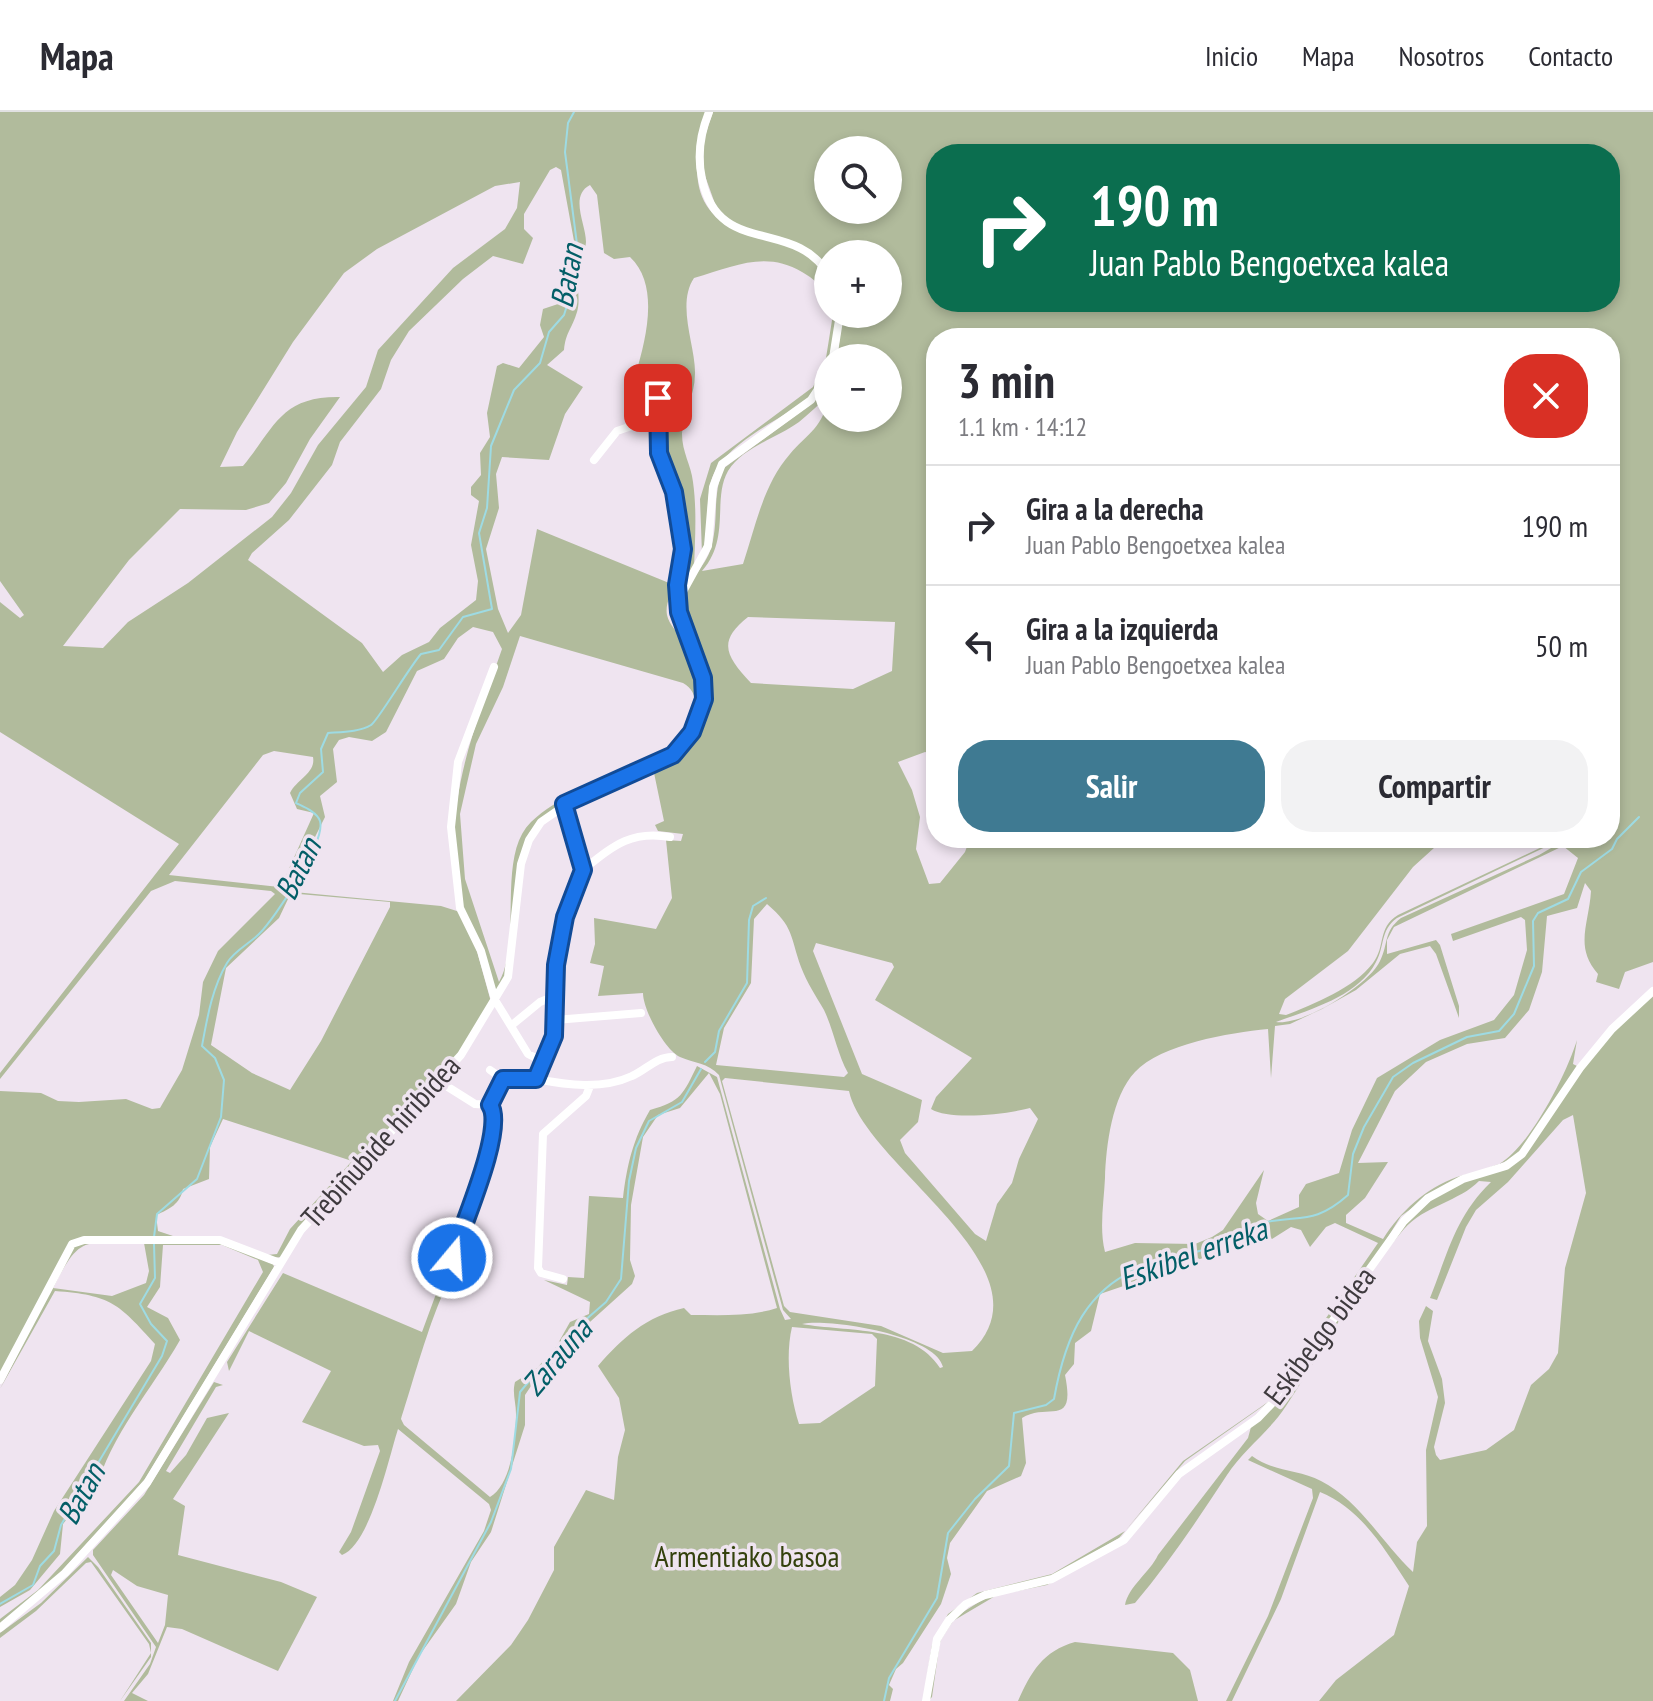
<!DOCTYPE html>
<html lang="es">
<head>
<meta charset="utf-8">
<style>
	body { margin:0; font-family:"PT Sans Narrow",sans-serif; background:#f2f2f3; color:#2b2b33; height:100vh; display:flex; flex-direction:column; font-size:30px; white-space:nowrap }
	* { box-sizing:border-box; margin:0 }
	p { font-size:26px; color:#7c7c81 }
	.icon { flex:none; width:44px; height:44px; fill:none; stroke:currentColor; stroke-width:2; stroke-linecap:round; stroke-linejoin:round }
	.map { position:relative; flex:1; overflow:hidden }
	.sheet { position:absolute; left:926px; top:216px; width:694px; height:520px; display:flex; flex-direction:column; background:#fff; border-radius:32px; box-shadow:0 4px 12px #0003 }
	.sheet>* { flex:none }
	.top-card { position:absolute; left:926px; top:32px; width:694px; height:168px; border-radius:32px; box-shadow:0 4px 12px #0003; background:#0b6e4f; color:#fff; overflow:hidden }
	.fabs { position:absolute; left:814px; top:24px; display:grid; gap:16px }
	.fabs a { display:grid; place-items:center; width:88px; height:88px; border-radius:50%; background:#fff; box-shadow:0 4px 12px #0003; font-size:40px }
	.pin { position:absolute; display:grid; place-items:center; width:68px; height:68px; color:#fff; margin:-34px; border-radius:16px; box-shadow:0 4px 12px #0006 }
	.me { position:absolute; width:88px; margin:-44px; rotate:18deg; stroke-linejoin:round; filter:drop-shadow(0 0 6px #0008) }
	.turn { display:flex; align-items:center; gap:28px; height:168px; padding:0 32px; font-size:36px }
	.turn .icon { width:104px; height:104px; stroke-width:2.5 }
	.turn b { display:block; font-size:56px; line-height:68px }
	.round { display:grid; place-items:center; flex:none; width:84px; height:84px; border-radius:32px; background:#f2f2f3 }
	.overview { display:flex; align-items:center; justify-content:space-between; height:136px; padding:0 32px }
	h1 { font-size:48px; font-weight:700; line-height:60px }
	.cta { display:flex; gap:16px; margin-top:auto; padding:16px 32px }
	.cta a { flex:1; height:92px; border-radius:32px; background:#3f7a92; color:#fff; font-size:32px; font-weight:700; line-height:92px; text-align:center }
	.cta a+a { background:#f2f2f3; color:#2b2b33 }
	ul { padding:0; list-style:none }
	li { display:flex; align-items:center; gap:24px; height:120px; padding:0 32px; border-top:2px solid #e1e1e2 }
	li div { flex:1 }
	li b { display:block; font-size:30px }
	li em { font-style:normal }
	header { display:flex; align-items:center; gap:48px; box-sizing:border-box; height:112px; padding:0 40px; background:#fff; border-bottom:2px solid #e1e1e2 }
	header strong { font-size:38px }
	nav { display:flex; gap:44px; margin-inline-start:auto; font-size:28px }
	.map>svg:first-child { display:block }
</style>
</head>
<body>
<header>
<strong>Mapa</strong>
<nav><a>Inicio</a><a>Mapa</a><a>Nosotros</a><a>Contacto</a></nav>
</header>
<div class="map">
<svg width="1653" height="1589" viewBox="0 0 1653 1589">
	<rect width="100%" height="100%" fill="#efe4f0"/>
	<path fill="#b1bb9c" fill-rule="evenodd" d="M0 0H707C694 50 685 97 741 120L719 103 704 61 703 30 713 0H1653V850L1625 860 1619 877 1596 870 1598 862C1574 835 1589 812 1591 779L1585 771 1577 796 1547 804 1542 860 1529 898 1505 926 1467 932 1426 950 1395 979 1358 1051 1388 1050 1365 1086 1346 1103V1111L1383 1127C1400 1100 1426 1076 1457 1065 1471 1061 1486 1059 1499 1052 1530 1035 1567 961 1577 928L1573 952 1579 955 1528 1031 1512 1047 1446 1072 1401 1104 1375 1146 1273 1287 1185 1349 1119 1426 1051 1465 991 1479 947 1507 923 1589 932 1533 948 1502 977 1481 1052 1462 1125 1419 1183 1349 1268 1290 1378 1131 1335 1111 1326 1115 1310 1135 1301 1118 1291 1115 1272 1127 1248 1114 1243 1117 1239 1133C1191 1150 1148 1166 1100 1182L1091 1219 1075 1231 1074 1252 1065 1263C1076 1317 1048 1290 1022 1306L1026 1351 1021 1364 987 1379 950 1431 947 1446 951 1462 941 1492 903 1551 896 1557 889 1573 893 1577 890 1589H456L511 1533 528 1508 554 1458V1435L586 1378 614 1388 618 1345 625 1318 619 1286 598 1254C622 1226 647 1204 684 1196L691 1203C718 1203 750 1205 777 1196L720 982 709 961 680 996 658 1003 643 1025 631 1093 630 1148 635 1164 632 1172 560 1237 555 1252 535 1268 525 1283V1313L491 1420 471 1450 456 1492 419 1544 398 1589H393L409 1550 484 1419 491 1398 489 1392 398 1317C389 1345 370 1433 342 1443L339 1440 351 1420 380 1339 378 1333 364 1334 302 1310 331 1259 249 1219 229 1259 227 1250 283 1161 422 1220 450 1144 463 1150C440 1166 412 1275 401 1307L404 1313 490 1385C512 1372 516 1325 516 1302 516 1290 512 1282 515 1270L537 1256 556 1235 570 1210 589 1202 590 1190 544 1168 567 1173 568 1165 584 1166 589 1084 623 1086C627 1053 633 1027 650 998 682 989 683 982 697 954L717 965 780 1197 785 1208 791 1207 783 1198 719 963C708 951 694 951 680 945 665 938 643 898 643 881L598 884 604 854 590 851 595 832 594 806 656 817 672 786 666 728 681 729 683 722 658 719 655 713 664 709 653 656C674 647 687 639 697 617 718 570 689 545 683 500 680 476 702 460 710 439 720 411 711 383 724 356L814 290 828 270V306H888V246H837L843 202H888V142H828V187C823 175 813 166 802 160 765 138 733 155 694 166 676 193 696 235 695 262 695 284 682 304 682 322 682 340 691 353 693 370 697 398 695 428 694 456L689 462 685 410 677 375 662 339 669 311 661 290 662 263 636 261C646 227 660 173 630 145L614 147 604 141 597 83 590 73C569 84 586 112 586 130 585 143 579 154 578 167 577 179 581 190 576 203 571 218 566 220 564 238L547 253 583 275 565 302 549 348 502 345 496 362 499 396 486 437 498 497 508 521 521 503 537 417 674 473C671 482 665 492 667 503 669 513 678 520 683 529 707 565 703 607 674 638L559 692 529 721 505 865 496 881C484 851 467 819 460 788 440 699 473 620 502 537L493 520 473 515 458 526 444 547 417 559 386 620 372 629 349 625 339 628 333 637 337 670 320 684 325 705 309 737 304 763 294 780 441 794 460 800 473 825 491 890 454 948 312 1099 281 1145 272 1146 239 1132 74 1128 0 1264V979L41 981 58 989 79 990 126 987 152 997 160 996 182 958 199 903 203 870 218 839 275 782 271 779 175 769 151 779 0 967V961L179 732 0 620V490L20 506 24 503 0 469ZM828 38H888V98H828ZM936 42H1610V190H936ZM556 55 561 58 574 129 565 167 567 180 561 191 543 197 540 213 544 225 519 256 503 251 497 254 487 301 490 325 480 341 481 363 471 375V383L479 389 471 433 478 469 476 488 440 516 429 530 402 543 383 560 362 531 248 448 252 441 289 408 332 353 340 330 381 277 391 248 409 219 463 167 493 144 523 152 533 126 524 117V102L550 58ZM520 70 517 96 505 117 453 156 378 238 366 275 318 333 291 381 272 405 188 471 128 510 103 536 63 534 129 448 180 397 246 398 269 391 286 371 310 327 340 285C281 284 275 315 243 354L220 355 237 320 293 230 344 161 377 137 495 74ZM936 226H1610V726H1549L1544 734 1398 803C1377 816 1386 834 1373 851 1354 876 1314 892 1286 903L1279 902 1285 887 1348 839 1413 755 1445 726H970L965 740 940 771 929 772 916 737 920 705 912 678 898 650 925 640 936 643ZM827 285C826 313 806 323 790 342 763 373 756 413 743 452L702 459C731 426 712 387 728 359 743 335 777 326 799 310 809 302 818 293 827 285ZM748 505 895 510 892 559 853 577 751 571C727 545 716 530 748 505ZM520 524 683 571C708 585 691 623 672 637 660 647 642 651 627 657 594 671 558 685 531 710 496 744 523 827 499 870L465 767 460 702 476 632 503 575ZM274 639 313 645C316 661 297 667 290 681L297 697 314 701 283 770 279 775 169 763 263 643ZM1556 730 1558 732 1539 743 1401 806C1383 820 1389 831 1380 849 1369 873 1303 914 1276 910 1308 898 1358 885 1376 850 1385 834 1380 818 1397 806ZM1563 734 1578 746 1564 782 1451 822 1453 829 1521 805 1525 808 1527 838 1514 883 1494 908 1440 928 1377 966 1352 1018 1339 1061 1306 1072 1299 1083V1095L1268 1109 1258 1102 1256 1091 1264 1058 1223 1118 1212 1125 1195 1132 1135 1131 1105 1140C1099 1117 1104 1089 1105 1066 1106 1034 1112 984 1135 960 1161 932 1229 921 1268 917L1271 966 1275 914 1290 912 1322 897 1356 878 1400 842 1430 834 1436 842 1459 906V894L1440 833 1436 828 1387 842V828L1394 815ZM299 782 390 790V795L321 929 290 978 252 961 211 933 226 856 279 806 288 787ZM767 792C794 815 790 824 801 855 807 871 816 884 824 898 834 919 837 941 848 961L844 965 716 953 724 916 751 871 754 807ZM816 831 892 851 894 855 875 888 972 946 936 985 931 997C950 1009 1007 1002 1030 996L1038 1007 1019 1047 1012 1071 997 1092 986 1129 975 1122 905 1041 900 1028 918 1010 922 988 862 962 813 839ZM725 966 849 979C865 1054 1056 1157 972 1239L943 1241 881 1214 790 1200 784 1194 722 969ZM223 1007 352 1049 290 1117 277 1142 267 1143 220 1125 173 1124 158 1119 156 1103C170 1097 180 1092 183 1077L209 1067 210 1035ZM802 1212C828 1206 936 1223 943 1255L940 1256C913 1213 846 1220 802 1212ZM792 1215 872 1222 877 1227 875 1274 820 1311 799 1312C790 1284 785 1244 792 1215Z
		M833 202H837C832 233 830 260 811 286 781 307 716 335 710 374 706 397 709 419 702 442L700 387 711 351 813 275 826 246Z
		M1653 881V1589H1319L1336 1568 1394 1523 1409 1474C1385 1438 1362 1397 1320 1380L1281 1487 1232 1589H1226L1268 1504 1313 1386 1312 1377 1248 1348 1252 1344C1273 1360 1298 1357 1321 1369 1360 1389 1382 1431 1413 1460L1417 1430 1427 1414 1426 1338 1438 1285 1420 1226 1419 1209 1426 1194 1433 1199 1428 1229 1442 1267 1445 1291 1434 1335 1436 1343 1440 1348 1486 1338 1514 1318 1531 1273 1549 1257 1558 1241 1565 1156 1586 1081 1573 1003 1563 1008 1508 1070 1476 1098 1466 1115 1437 1188 1430 1186C1448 1141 1455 1105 1491 1070L1479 1069C1460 1089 1424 1094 1404 1117 1358 1171 1325 1235 1286 1294 1270 1319 1243 1338 1227 1363 1198 1407 1169 1451 1135 1491L1125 1493C1128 1475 1150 1460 1158 1443L1248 1326 1251 1315 1217 1332 1187 1355 1123 1431 1047 1473 997 1483 953 1509 940 1529 932 1585 928 1589 936 1534 952 1507 990 1483 1052 1468 1128 1424 1184 1355 1273 1293 1403 1107 1452 1073 1514 1052 1533 1031 1573 967 1624 908Z
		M214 1129 273 1152 274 1155 145 1367 51 1471 0 1512V1507L38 1478 139 1370 263 1160 258 1148 222 1133H163L160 1175 147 1195 168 1206 180 1228C152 1277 110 1324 96 1378L88 1380 63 1412 60 1442 30 1478 0 1495V1485L15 1473 32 1448 54 1399 151 1249 155 1232C119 1192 111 1183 55 1179L0 1277 71 1137 81 1130ZM144 1131 149 1159 146 1171 112 1184 53 1176C82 1119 84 1132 144 1131Z
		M214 1270 223 1273 216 1275 166 1359 170 1361 186 1343 207 1306 229 1301 173 1387 185 1394 178 1443 281 1470 317 1485 278 1559 182 1517 167 1515 148 1562 132 1581 148 1589H124L150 1552 156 1535 93 1443V1438L144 1383ZM113 1458 137 1474 168 1483 165 1513 158 1531 111 1463Z
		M88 1445 98 1455 151 1531V1545L120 1589 151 1541 149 1532 91 1450 86 1451 36 1499 0 1526V1521L41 1491Z
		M1075 1530 1173 1541 1190 1558 1198 1589H1018C1031 1560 1043 1539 1075 1530Z"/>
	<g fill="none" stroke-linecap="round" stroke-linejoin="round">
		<path stroke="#9edbe3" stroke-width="2" d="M705 950 715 940 719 919 747 871 749 808 753 794 766 786
			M154 1125 157 1102 197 1067 221 1005 224 968 215 946 202 934C207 907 212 876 227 851 234 839 249 832 259 822 275 806 326 730 320 709 317 700 304 695 296 691L300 681 323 660 321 637 328 621C342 620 360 620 371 613 377 610 410 554 421 542L439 538 463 505 492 497 479 421 487 396 491 334 514 278 540 251 549 220 564 203 570 184 578 140 565 40 568 11 574 0
			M0 1492 33 1473 40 1454 54 1439 61 1413 162 1244 167 1229 151 1212 140 1192 155 1166 154 1132
			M395 1589 491 1410 511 1357 520 1280 567 1224 606 1190 621 1167 629 1069 636 1036 649 1009 682 990 701 957
			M884 1589 889 1566 937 1486 948 1421 975 1387 1009 1354 1014 1301 1046 1293 1054 1287C1065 1225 1086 1173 1150 1152 1171 1145 1194 1142 1215 1134 1230 1129 1243 1117 1258 1112 1298 1101 1312 1115 1348 1083L1353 1042 1364 1015 1393 965 1413 951 1467 925 1499 919 1514 902 1534 854 1533 809 1538 801 1568 787 1581 760 1612 737 1617 727 1639 705"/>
		<path stroke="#fff" stroke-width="8" d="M709 0C700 22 697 44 702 67 718 146 794 105 828 162
			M833 246 840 202
			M594 348 617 319 658 305
			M680 485 708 434 713 375 722 352 811 288 828 262
			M494 555 458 650 451 715 460 796 481 839 495 888 528 942 542 949
			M583 758C613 734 631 718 670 725
			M555 908 641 901
			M512 913 540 890 555 884
			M490 958 503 967
			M536 967C567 973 602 978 632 964 646 958 656 945 672 945
			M440 970 475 992 490 993 503 967H536L554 924 556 853 565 805 583 758 564 692
			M452 1146C461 1117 506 1016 490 993
			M563 1167 541 1161 538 1156 543 1022 586 984 590 974
			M0 1268 72 1132 84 1128H220L280 1151
			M0 1516 65 1461 147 1371 301 1118 461 943 508 865 521 752 529 728 541 710 580 683 673 643 692 620 702 594 704 572 679 500 677 473 683 437 674 380 659 341 658 266
			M926 1589 937 1527 949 1508 966 1492 985 1483 1052 1467 1124 1428 1179 1362 1258 1306 1278 1285 1404 1109 1428 1086 1463 1067 1506 1054 1522 1042 1580 956 1612 917 1653 879"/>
	</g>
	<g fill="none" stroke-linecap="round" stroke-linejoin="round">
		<defs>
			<path id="route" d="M452 1146C461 1117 506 1016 490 993L503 967H536L554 924 556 853 565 805 583 758 564 692 673 643 692 620 704 587 703 566 679 500 677 473 683 437 674 380 659 341 658 286"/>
		</defs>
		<use href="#route" stroke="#114b97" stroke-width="20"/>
		<use href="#route" stroke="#1a73e8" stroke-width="14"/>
	</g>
	<g text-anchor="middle" stroke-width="7" stroke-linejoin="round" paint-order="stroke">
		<g font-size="30" fill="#3e3a3e" stroke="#efe4f0">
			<text transform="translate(381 1030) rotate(-48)" y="10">Trebiñubide hiribidea</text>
			<text transform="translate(1320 1224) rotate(-53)" y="10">Eskibelgo bidea</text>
		</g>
		<g font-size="30" fill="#34410d" stroke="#efe4f0">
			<text x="747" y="1455">Armentiako basoa</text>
		</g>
		<g font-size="32" font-style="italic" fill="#035e67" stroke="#efe4f0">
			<text transform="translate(567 164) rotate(-80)" y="11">Batan</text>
			<text transform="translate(298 757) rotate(-64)" y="11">Batan</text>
			<text transform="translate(1193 1142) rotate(-20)" y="11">Eskibel erreka</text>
			<text transform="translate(557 1245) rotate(-50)" y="11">Zarauna</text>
			<text transform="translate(81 1382) rotate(-61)" y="11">Batan</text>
		</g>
	</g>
</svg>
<div class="fabs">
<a><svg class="icon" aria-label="search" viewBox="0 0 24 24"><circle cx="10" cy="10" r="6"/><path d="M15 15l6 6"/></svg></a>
<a>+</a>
<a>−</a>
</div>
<div class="pin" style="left:658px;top:286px;background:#d93025"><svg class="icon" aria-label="arrive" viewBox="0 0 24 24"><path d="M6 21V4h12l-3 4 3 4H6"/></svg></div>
<svg class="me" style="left:452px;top:1146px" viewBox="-20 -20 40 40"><circle r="17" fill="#1a73e8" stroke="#fff" stroke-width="3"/><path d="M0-11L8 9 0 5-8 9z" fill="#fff"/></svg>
<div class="top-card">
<div class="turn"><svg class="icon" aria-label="right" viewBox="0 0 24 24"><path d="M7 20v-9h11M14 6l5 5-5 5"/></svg><div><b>190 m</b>Juan Pablo Bengoetxea kalea</div></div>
</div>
<section class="sheet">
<div class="overview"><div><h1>3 min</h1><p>1.1 km · 14:12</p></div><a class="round" style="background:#d93025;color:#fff"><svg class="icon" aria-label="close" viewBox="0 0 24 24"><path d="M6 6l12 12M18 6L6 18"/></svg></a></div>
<ul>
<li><svg class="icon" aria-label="right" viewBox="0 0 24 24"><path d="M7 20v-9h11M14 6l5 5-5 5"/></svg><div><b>Gira a la derecha</b><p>Juan Pablo Bengoetxea kalea</p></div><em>190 m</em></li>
<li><svg class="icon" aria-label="left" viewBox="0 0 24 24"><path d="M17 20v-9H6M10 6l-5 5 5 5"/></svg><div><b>Gira a la izquierda</b><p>Juan Pablo Bengoetxea kalea</p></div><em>50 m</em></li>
</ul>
<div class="cta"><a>Salir</a><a>Compartir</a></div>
</section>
</div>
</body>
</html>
